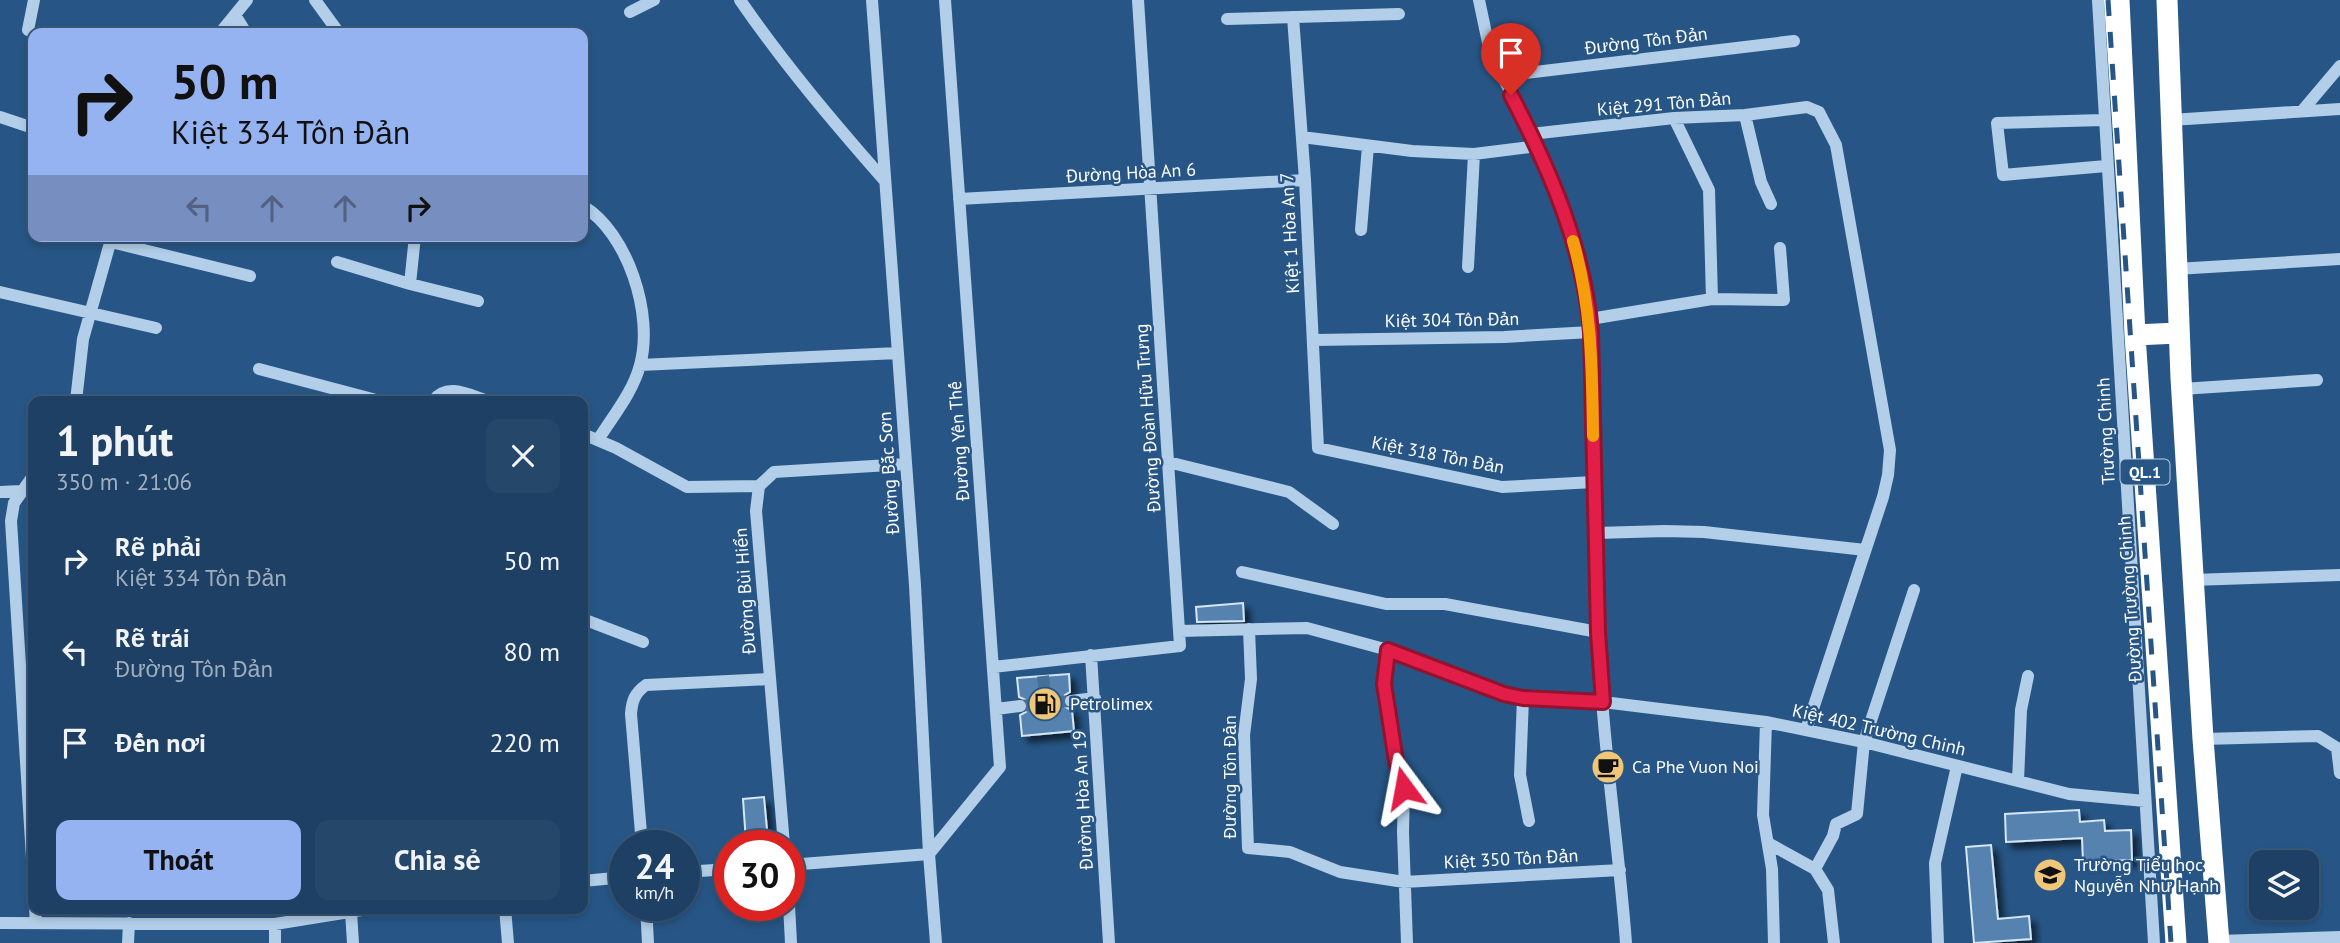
<!DOCTYPE html>
<html lang="vi">
<head>
<meta charset="utf-8">
<style>
	body { margin:0; font-family:"PT Sans",sans-serif; background:#25476a; color:#f1f3f6; height:100vh; display:flex; flex-direction:column; font-size:26px; white-space:nowrap }
	* { box-sizing:border-box; margin:0 }
	p { font-size:23px; color:#a0afbf }
	.icon { flex:none; width:38px; height:38px; fill:none; stroke:currentColor; stroke-width:2; stroke-linecap:round; stroke-linejoin:round }
	.map { position:relative; flex:1; overflow:hidden }
	.side { position:absolute; left:28px; top:396px; width:560px; height:518px; display:flex; flex-direction:column; background:#1d4064; border-radius:14px; box-shadow:0 4px 10px #0003,0 0 0 2px #3b5978 }
	.side>* { flex:none }
	.top-card { position:absolute; left:28px; top:28px; width:560px; height:214px; border-radius:14px; box-shadow:0 4px 10px #0003,0 0 0 2px #3b5978; background:#95b2f1; color:#111; overflow:hidden }
	.fabs { position:absolute; left:2249px; top:850px; display:grid; gap:14px }
	.fabs a { display:grid; place-items:center; width:70px; height:70px; border-radius:14px; background:#1d4064; box-shadow:0 4px 10px #0003,0 0 0 2px #3b5978; font-size:35px }
	.speed { position:absolute; left:609px; top:830px; display:flex; gap:14px; font-size:35px; font-weight:700; text-align:center }
	.speed>* { display:grid; place-content:center; width:91px; height:91px; border-radius:50%; background:#1d4064; box-shadow:0 4px 10px #0003,0 0 0 2px #3b5978; line-height:1 }
	.speed small { font-size:18px; font-weight:400 }
	.speed .limit { border:10px solid #d22; background:#fff; color:#111 }
	.pin { position:absolute; display:grid; place-items:center; width:60px; height:60px; color:#fff; margin:-72px -30px; border-radius:50% 50% 50% 0; rotate:-45deg; box-shadow:0 0 7px #0007 }
	.pin .icon { rotate:45deg }
	.me { position:absolute; width:77px; margin:-38px; rotate:347deg; stroke-linejoin:round; filter:drop-shadow(0 0 5px #0008) }
	.turn { display:flex; align-items:center; gap:24px; height:147px; padding:0 28px; font-size:32px }
	.turn .icon { width:91px; height:91px; stroke-width:2.5 }
	.turn b { display:block; font-size:49px; line-height:60px }
	.lanes { display:flex; align-items:center; height:66px; padding:0 28px; background:#0003; justify-content:center; gap:35px; direction:ltr }
	.lanes .off { opacity:.35 }
	.round { display:grid; place-items:center; flex:none; width:74px; height:74px; border-radius:14px; background:#25476a }
	.head { display:flex; align-items:center; justify-content:space-between; height:119px; padding:0 28px }
	h1 { font-size:42px; font-weight:700; line-height:52px }
	.primary-button { display:flex; gap:14px; margin-top:auto; padding:14px 28px }
	.primary-button a { flex:1; height:80px; border-radius:14px; background:#95b2f1; color:#111; font-size:28px; font-weight:700; line-height:80px; text-align:center }
	.primary-button a+a { background:#25476a; color:#f1f3f6 }
	ul { padding:0; list-style:none }
	li { display:flex; align-items:center; gap:21px; height:91px; padding:0 28px }
	li div { flex:1 }
	li b { display:block; font-size:26px }
	li em { font-style:normal }
	.map>svg:first-child { display:block }
</style>
</head>
<body>
<div class="map">
<svg width="2340" height="943" viewBox="0 0 2340 943">
	<defs>
		<filter id="shadow"><feDropShadow dx="6" dy="6" stdDeviation="3.5" flood-color="#0009"/></filter>
	</defs>
	<rect width="100%" height="100%" fill="#275686"/>
	<path fill="#5482af" stroke="#d6e6f6" stroke-width="2" filter="url(#shadow)" d="M1243 603 1244 621 1197 622 1196 607Z
		M1069 674 1070 692 1065 695 1062 701 1065 707 1072 710 1074 731 1022 736 1020 715 1026 712 1029 706 1026 700 1019 697 1017 678Z
		M764 797 768 841 746 842 743 799Z
		M2079 810 2080 822 2104 820 2105 831 2131 830 2132 860 2083 862 2082 838 2006 842 2005 814Z
		M1991 845 1998 919 2029 916 2031 939 1974 943 1966 847Z"/>
	<g fill="none" stroke-linecap="round" stroke-linejoin="round">
		<path stroke="#476f98" stroke-width="12" stroke-dasharray="12 6" stroke-linecap="butt" d="M1043 676 1046 704
			M1020 706 1071 701"/>
		<path stroke="#b2cee8" stroke-width="12" d="M315 0 339 33
			M740 0C784 64 834 123 885 181
			M872 0 915 585 929 854 936 943
			M1479 0 1490 52 1538 146 1567 220 1586 293 1591 332C1593 455 1593 577 1602 699 1608 781 1620 862 1626 943
			M2098 0 2154 943
			M630 12 654 0
			M235 15 246 33
			M1293 17 1305 180 1318 448 1502 487 1594 482
			M1227 19 1399 14
			M28 30 34 0
			M220 33 247 0
			M1501 76 1794 41
			M2302 111 2340 66
			M1745 115 1761 182 1771 204
			M0 117 33 128
			M1674 118 1709 190 1712 299
			M2103 120 1997 123 2003 175 2106 166
			M2171 120 2340 109
			M1531 134 1674 118 1745 115 1807 107 1819 112 1836 145 1890 450 1888 475 1883 497 1806 730
			M1302 137 1412 151 1474 154 1538 146
			M959 199 1305 180
			M583 206C628 233 654 315 640 365 633 392 613 416 598 440
			M1361 230 1368 146
			M111 242 250 276
			M337 262 410 284 478 301
			M1468 267 1474 154
			M2176 269 2340 259
			M410 284 415 236
			M0 292 156 328
			M1590 319 1712 299 1784 300 1780 248
			M1314 340 1504 337 1591 332
			M640 365 898 353
			M259 369 380 401
			M2182 389 2317 380
			M76 401 83 339 112 236
			M433 401C447 382 469 395 488 401
			M583 434 616 448 687 487 759 486
			M1168 462 1289 492 1333 524
			M33 476 14 503 11 521 33 874
			M0 492 21 491
			M1596 533 1665 531 1704 532 1865 550
			M1242 572 1386 604H1445L1598 632
			M2192 580 2340 575
			M583 619 643 642
			M1249 629 1251 679 1244 735 1248 848 1290 852 1340 872 1404 882 1620 870
			M1179 631 1307 628 1388 650 1486 688 1523 698 1603 702 1766 722 1864 742 2069 794 2145 801
			M1388 650 1383 684 1397 761 1404 788 1403 832 1407 943
			M1091 655 1109 943
			M993 667 1180 646 1138 0
			M1523 698 1520 775 1529 821
			M1071 701 1095 698
			M996 709 1020 706
			M1766 722 1763 815 1772 869 1774 943
			M2203 739 2318 736 2337 748 2340 773
			M2018 781 2021 710 2028 676
			M1768 843 1815 869 1828 890 1834 943
			M642 845 631 714C632 700 635 693 646 685L769 679
			M784 845 756 511 759 486 774 472 906 464
			M929 854 1000 767 945 0
			M789 865 929 854
			M1815 869 1833 836 1836 824 1857 814 1864 742 1914 590
			M684 872 730 869
			M583 881 625 877
			M646 905 648 943
			M789 905 791 943
			M35 908 36 923
			M505 908 508 943
			M351 912 353 943
			M0 923 275 924 374 908
			M2219 941 2340 937
			M128 943 129 923
			M275 943V924
			M1938 943 1935 863 1957 766"/>
		<path stroke="#fff" stroke-width="21" d="M2119 0 2135 335 2176 943
			M2167 0 2181 378 2203 739 2219 943
			M2135 335 2178 333"/>
		<defs>
			<path id="rail" d="M2108 0 2171 943"/>
		</defs>
		<use href="#rail" stroke="#fff" stroke-width="8"/>
		<use href="#rail" stroke="#275686" stroke-width="5" stroke-dasharray="16" stroke-linecap="butt"/>
	</g>
	<g fill="none" stroke-linecap="round" stroke-linejoin="round">
		<defs>
			<path id="route" d="M1404 788 1396 761 1384 684 1388 650 1504 694 1523 698 1603 702 1598 632 1591 332C1584 248 1550 170 1511 95"/>
		</defs>
		<use href="#route" stroke="#92132f" stroke-width="18"/>
		<use href="#route" stroke="#e11d48" stroke-width="12"/>
		<path stroke="#f59e0b" stroke-width="12" d="M1573 241C1592 308 1592 367 1593 436"/>
	</g>
	<defs>
		<symbol id="fuel-disc" viewBox="-11 -11 22 22"><circle r="9.5" fill="#f0c678" stroke="#275686"/><path d="M-5.5-6h7V0h2V4h1.3V-2.5L3-4.5l.8-.8L6-3V5H2.5V1h-1V6h-7ZM-4.2-4.7v3.2H.2V-4.7Z" fill="#111"/></symbol>
		<symbol id="cafe-disc" viewBox="-11 -11 22 22"><circle r="9.5" fill="#f0c678" stroke="#275686"/><path d="M-5.5-4.5H6V0H3Q3 3.5 0 3.5H-2.5Q-5.5 3.5-5.5 0ZM3-3.2v2h1.7v-2ZM-6 4.5H4V6H-6Z" fill="#111"/></symbol>
		<symbol id="school-disc" viewBox="-11 -11 22 22"><circle r="9.5" fill="#f0c678" stroke="#275686"/><path d="M0-5L7-2L0 1L-7-2ZM-4 1L0 2.5L4 1V4Q0 6-4 4Z" fill="#111"/></symbol>
	</defs>
	<g fill-rule="evenodd">
		<use href="#fuel-disc" x="1026" y="685" width="38" height="38"/>
		<use href="#cafe-disc" x="1589" y="748" width="38" height="38"/>
		<use href="#school-disc" x="2031" y="856" width="38" height="38"/>
	</g>
	<g text-anchor="middle" stroke-width="5" stroke-linejoin="round" paint-order="stroke">
		<rect fill="#275686" stroke="#beccdb" stroke-width="2" x="2120.5" y="459.5" width="49" height="25" rx="5"/>
		<g font-size="16" font-weight="bold" fill="#fff">
			<text x="2145" y="478">QL.1</text>
		</g>
		<g font-size="18" fill="#fff" stroke="#275686">
			<text transform="translate(1646 41) rotate(-7)" y="6">Đường Tôn Đản</text>
			<text transform="translate(1664 104) rotate(-5)" y="6">Kiệt 291 Tôn Đản</text>
			<text transform="translate(1131 173) rotate(-3)" y="6">Đường Hòa An 6</text>
			<text transform="translate(1290 233) rotate(-93)" y="6">Kiệt 1 Hòa An 7</text>
			<text transform="translate(1452 320) rotate(-1)" y="6">Kiệt 304 Tôn Đản</text>
			<text transform="translate(1148 418) rotate(-94)" y="6">Đường Đoàn Hữu Trưng</text>
			<text transform="translate(2106 431) rotate(-93)" y="6">Trường Chinh</text>
			<text transform="translate(959 441) rotate(-94)" y="6">Đường Yên Thế</text>
			<text transform="translate(1438 455) rotate(11)" y="6">Kiệt 318 Tôn Đản</text>
			<text transform="translate(889 473) rotate(-94)" y="6">Đường Bắc Sơn</text>
			<text transform="translate(745 591) rotate(-94)" y="6">Đường Bùi Hiển</text>
			<text transform="translate(2130 599) rotate(-94)" y="6">Đường Trường Chinh</text>
			<text transform="translate(1879 730) rotate(13)" y="6">Kiệt 402 Trường Chinh</text>
			<text transform="translate(1230 777) rotate(-90)" y="6">Đường Tôn Đản</text>
			<text transform="translate(1083 800) rotate(-93)" y="6">Đường Hòa An 19</text>
			<text transform="translate(1511 859) rotate(-3)" y="6">Kiệt 350 Tôn Đản</text>
		</g>
		<g font-size="18" fill="#fff" stroke="#275686" text-anchor="start">
			<text x="1070" y="710">Petrolimex</text>
			<text x="1632" y="773">Ca Phe Vuon Noi</text>
			<text x="2074" y="871">Trường Tiểu học<tspan x="2074" dy="21">Nguyễn Như Hạnh</tspan></text>
		</g>
	</g>
</svg>
<div class="fabs">
<a><svg class="icon" aria-label="layers" viewBox="0 0 24 24"><path d="M12 4l9 5-9 5-9-5zM3 14l9 5 9-5"/></svg></a>
</div>
<div class="speed"><div>24<small>km/h</small></div><div class="limit">30</div></div>
<div class="pin" style="left:1511px;top:95px;background:#d93025"><svg class="icon" aria-label="arrive" viewBox="0 0 24 24"><path d="M6 21V4h12l-3 4 3 4H6"/></svg></div>
<svg class="me" style="left:1404px;top:788px" viewBox="-20 -20 40 40"><path d="M0-17L14 15 0 8-14 15z" fill="#e11d48" stroke="#fff" stroke-width="4"/></svg>
<div class="top-card">
<div class="turn"><svg class="icon" aria-label="right" viewBox="0 0 24 24"><path d="M7 20v-9h11M14 6l5 5-5 5"/></svg><div><b>50 m</b>Kiệt 334 Tôn Đản</div></div>
<div class="lanes"><svg class="icon off" aria-label="left" viewBox="0 0 24 24"><path d="M17 20v-9H6M10 6l-5 5 5 5"/></svg><svg class="icon off" aria-label="ahead" viewBox="0 0 24 24"><path d="M12 20V5M6 11l6-6 6 6"/></svg><svg class="icon off" aria-label="ahead" viewBox="0 0 24 24"><path d="M12 20V5M6 11l6-6 6 6"/></svg><svg class="icon" aria-label="right" viewBox="0 0 24 24"><path d="M7 20v-9h11M14 6l5 5-5 5"/></svg></div>
</div>
<section class="side">
<div class="head"><div><h1>1 phút</h1><p>350 m · 21:06</p></div><a class="round"><svg class="icon" aria-label="close" viewBox="0 0 24 24"><path d="M6 6l12 12M18 6L6 18"/></svg></a></div>
<ul>
<li><svg class="icon" aria-label="right" viewBox="0 0 24 24"><path d="M7 20v-9h11M14 6l5 5-5 5"/></svg><div><b>Rẽ phải</b><p>Kiệt 334 Tôn Đản</p></div><em>50 m</em></li>
<li><svg class="icon" aria-label="left" viewBox="0 0 24 24"><path d="M17 20v-9H6M10 6l-5 5 5 5"/></svg><div><b>Rẽ trái</b><p>Đường Tôn Đản</p></div><em>80 m</em></li>
<li><svg class="icon" aria-label="arrive" viewBox="0 0 24 24"><path d="M6 21V4h12l-3 4 3 4H6"/></svg><div><b>Đến nơi</b></div><em>220 m</em></li>
</ul>
<div class="primary-button"><a>Thoát</a><a>Chia sẻ</a></div>
</section>
</div>
</body>
</html>
